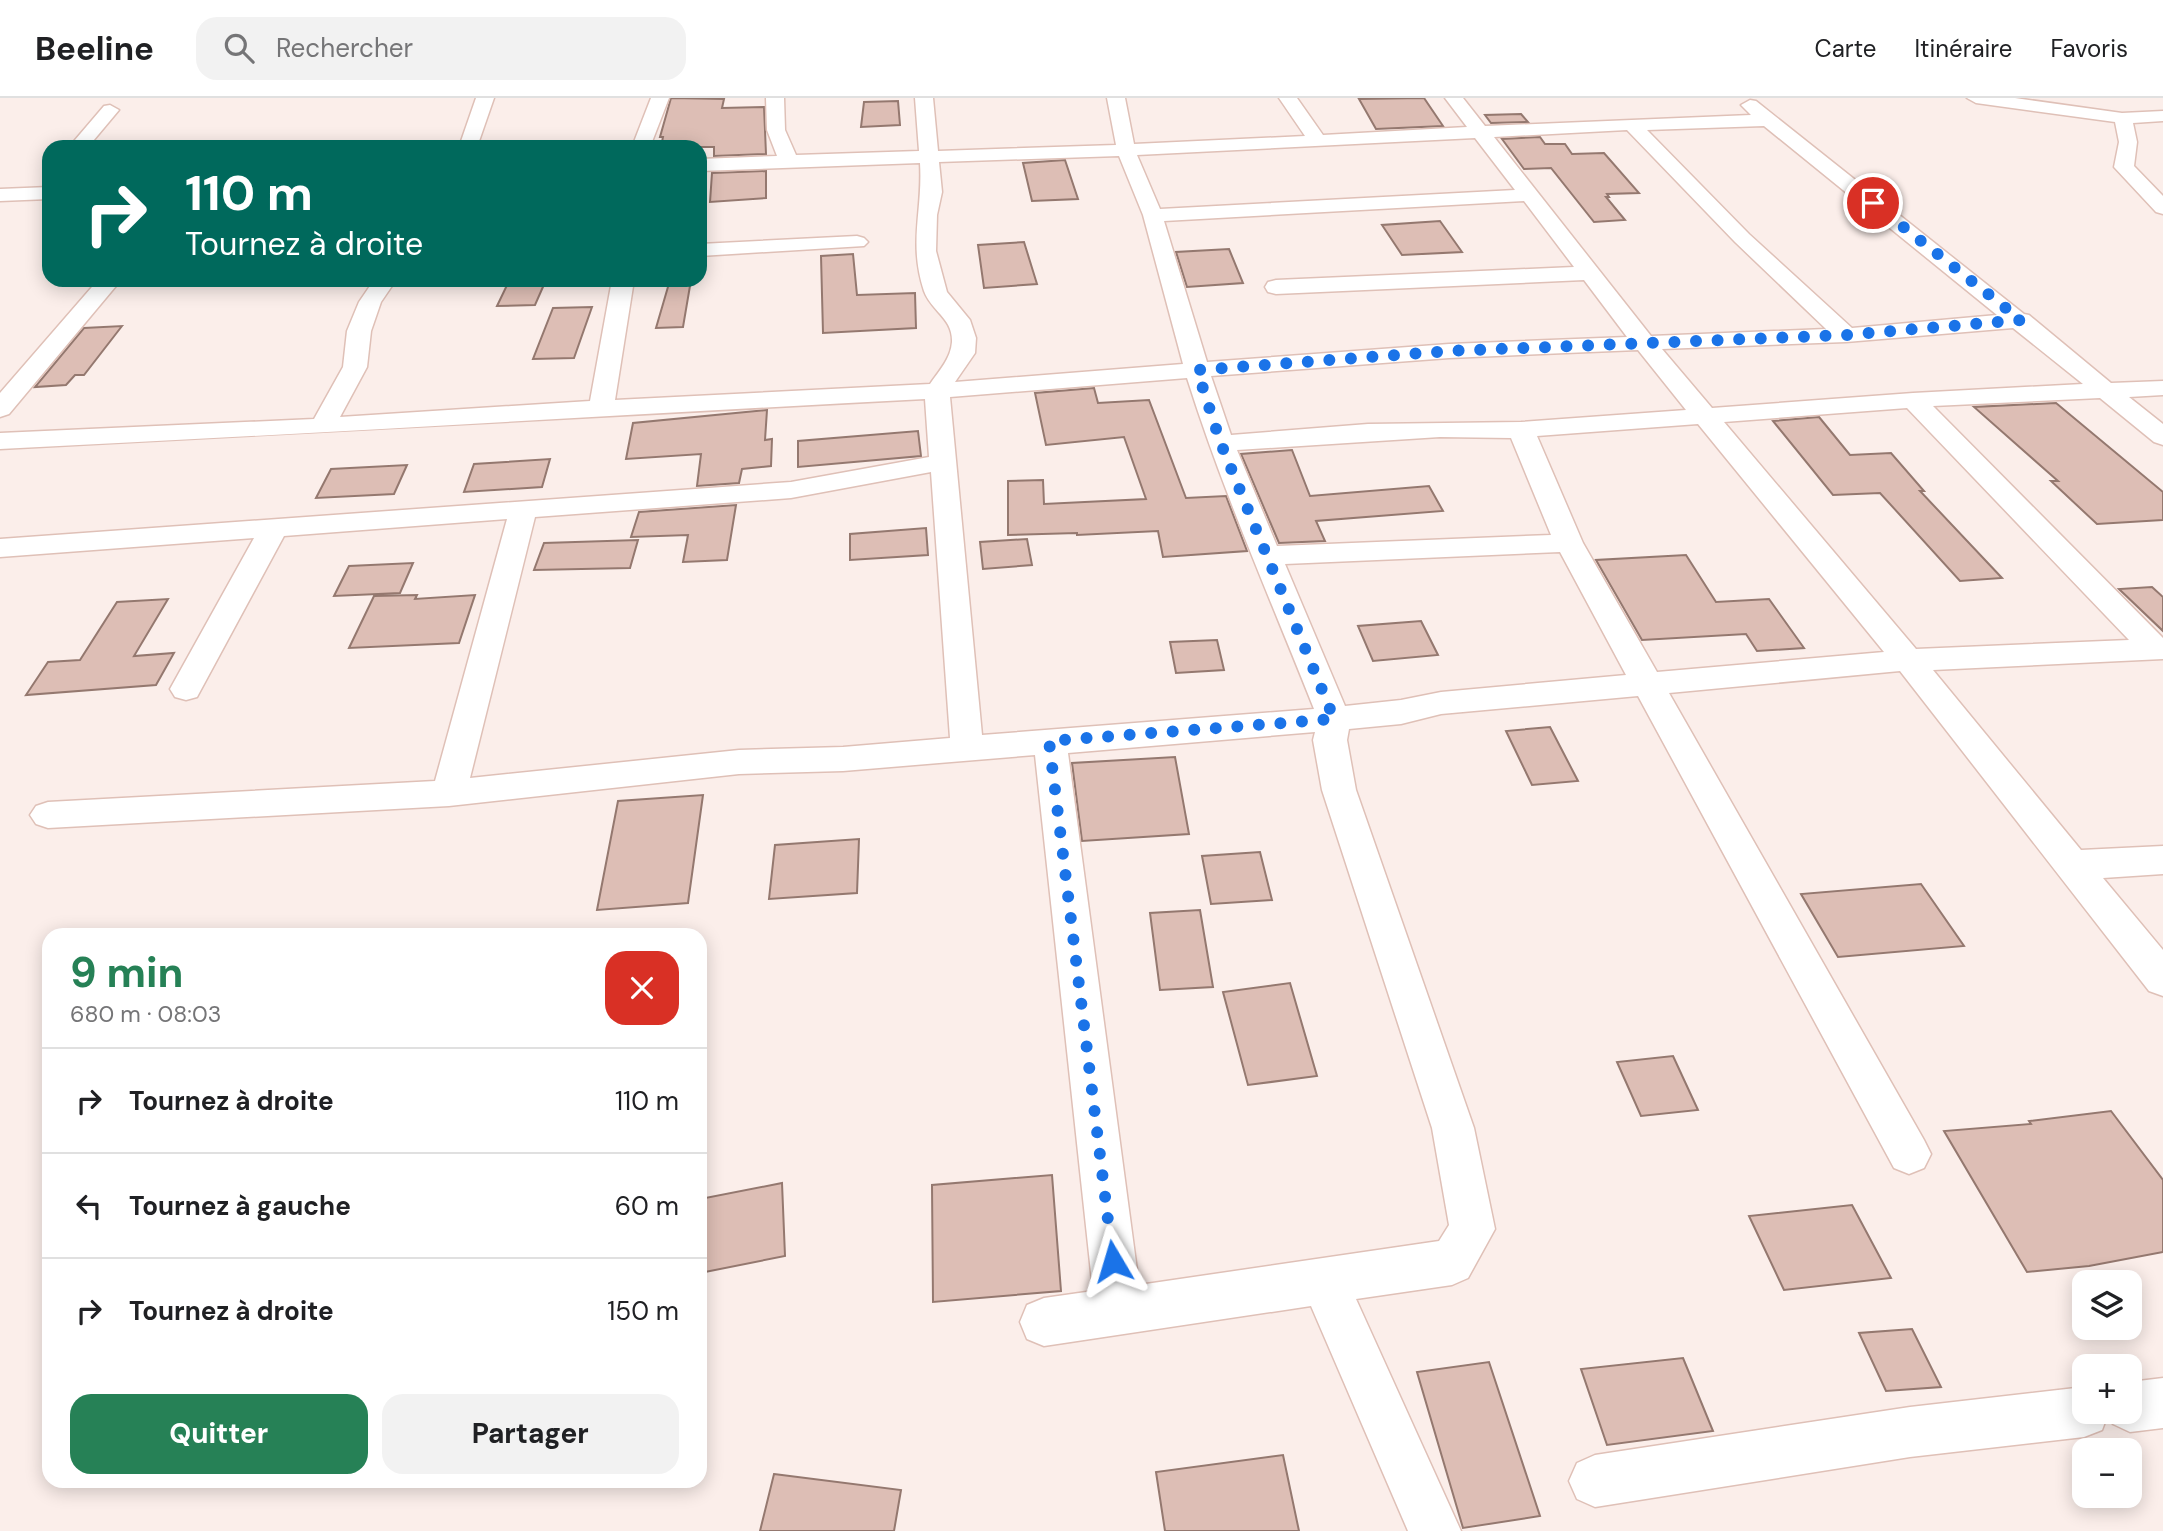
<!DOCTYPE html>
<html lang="fr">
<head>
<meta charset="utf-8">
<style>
	body { margin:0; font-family:"DM Sans",sans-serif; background:#f2f2f2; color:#202124; height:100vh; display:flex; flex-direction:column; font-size:26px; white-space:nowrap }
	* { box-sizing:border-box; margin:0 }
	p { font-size:23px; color:#757577 }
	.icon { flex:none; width:38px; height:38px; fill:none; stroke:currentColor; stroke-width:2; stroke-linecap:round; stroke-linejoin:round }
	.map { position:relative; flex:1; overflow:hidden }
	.drawer { position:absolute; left:42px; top:830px; width:665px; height:560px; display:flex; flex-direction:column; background:#fff; border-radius:21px; box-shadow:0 4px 18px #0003 }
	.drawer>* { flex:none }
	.hud { position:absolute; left:42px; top:42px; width:665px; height:147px; border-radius:21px; box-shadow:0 4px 18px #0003; background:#00695c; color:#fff; overflow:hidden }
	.tools { position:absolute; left:2072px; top:1172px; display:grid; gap:14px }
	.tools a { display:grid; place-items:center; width:70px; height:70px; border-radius:14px; background:#fff; box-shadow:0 4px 18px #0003; font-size:35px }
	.pin { position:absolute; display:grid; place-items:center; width:60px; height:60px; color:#fff; margin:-30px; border:4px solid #fff; border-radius:50%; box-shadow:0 2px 7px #0007 }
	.me { position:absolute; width:77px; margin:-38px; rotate:353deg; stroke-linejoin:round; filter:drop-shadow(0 0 5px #0008) }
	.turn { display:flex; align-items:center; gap:24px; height:147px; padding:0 28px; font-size:32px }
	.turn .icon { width:91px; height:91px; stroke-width:2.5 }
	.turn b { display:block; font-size:49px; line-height:60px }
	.round { display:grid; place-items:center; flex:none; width:74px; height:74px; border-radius:21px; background:#f2f2f2 }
	.summary { display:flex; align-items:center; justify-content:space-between; height:119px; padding:0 28px }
	h1 { font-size:42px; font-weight:700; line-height:52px; color:#268156 }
	.cta { display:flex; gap:14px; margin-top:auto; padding:14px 28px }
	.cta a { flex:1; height:80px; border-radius:21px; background:#268156; color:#fff; font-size:28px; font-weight:700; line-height:80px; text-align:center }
	.cta a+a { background:#f2f2f2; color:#202124 }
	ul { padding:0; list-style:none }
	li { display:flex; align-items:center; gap:21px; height:105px; padding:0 28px; border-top:2px solid #e0e0e0 }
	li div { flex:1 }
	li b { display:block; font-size:26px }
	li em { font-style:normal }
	header { display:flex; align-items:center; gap:42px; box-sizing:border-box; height:98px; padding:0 35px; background:#fff; border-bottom:2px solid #e0e0e0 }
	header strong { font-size:33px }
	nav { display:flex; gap:38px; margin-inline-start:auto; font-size:24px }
	.search { width:490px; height:63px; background:#f2f2f2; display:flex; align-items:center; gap:18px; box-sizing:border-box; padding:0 24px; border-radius:21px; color:#757577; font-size:26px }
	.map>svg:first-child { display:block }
</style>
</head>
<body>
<header>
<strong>Beeline</strong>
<div class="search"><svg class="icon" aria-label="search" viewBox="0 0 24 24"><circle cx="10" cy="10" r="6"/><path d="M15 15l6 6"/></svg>Rechercher</div>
<nav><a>Carte</a><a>Itinéraire</a><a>Favoris</a></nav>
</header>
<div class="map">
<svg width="2163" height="1433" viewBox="0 0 2163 1433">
	<rect width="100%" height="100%" fill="#fbeeea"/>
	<path fill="#ddbeb5" stroke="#94786f" stroke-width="2" d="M671 0 724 1 722 10 764 9 766 56 714 58V49H661L663 39H660Z
		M1424 0 1443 28 1376 31 1359 1Z
		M898 3 900 27 861 29 864 4Z
		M1521 16 1528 24 1491 25 1485 17Z
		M1540 39 1545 46H1565L1572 56 1604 55 1639 95 1607 96 1609 99H1606L1625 122 1594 124 1551 70 1524 71 1502 41Z
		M1065 62 1078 101 1032 103 1023 65Z
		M766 73V100L710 104 712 75Z
		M1440 123 1462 154 1402 157 1382 127Z
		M1024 144 1037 186 984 190 978 147Z
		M1229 151 1243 185 1187 189 1176 154Z
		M853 156 857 197 915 195 916 230 823 235 821 158Z
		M546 182 535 207 497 208 509 183Z
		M670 182H691L683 229 656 230Z
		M592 209 574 260 533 261 553 210Z
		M122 228 84 277H75L66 287 35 289 84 230Z
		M1094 290 1098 305 1149 302 1186 400 1226 398 1247 453 1163 459 1158 433 1077 437V435L1008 437V383L1043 382 1044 406 1146 401 1124 339 1046 347 1035 295Z
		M2056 305 2163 394V422L2097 426 2051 383H2058L1974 309Z
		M767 312 765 342 772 341 771 368 742 371 739 385 697 388 701 356 626 361 633 325Z
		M1819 319 1850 357 1891 355 1924 393H1920L2002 480 1960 483 1880 395 1833 397 1773 323Z
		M918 333 921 358 798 369V343Z
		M1292 352 1310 398 1429 388 1443 413 1316 423 1325 443 1279 445 1241 356Z
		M550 361 542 389 464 394 474 366Z
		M407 367 394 396 316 400 331 371Z
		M736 407 727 462 683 464 688 437 631 439 639 414Z
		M926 430 928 457 850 462V436Z
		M1027 441 1032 467 983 471 980 444Z
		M638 442 630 470 534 472 544 445Z
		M1686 457 1716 504 1769 501 1804 550 1757 553 1746 536 1642 542 1596 462Z
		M413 465 400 495 334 498 349 468Z
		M2152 489 2163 499V533L2119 491Z
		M417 497 415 501 475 497 459 545 349 550 374 498Z
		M168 501 134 558 174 555 156 587 26 597 48 564 80 562 117 504Z
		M1421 523 1438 557 1373 563 1358 528Z
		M1217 542 1224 572 1176 575 1170 544Z
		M1550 629 1578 683 1532 687 1506 633Z
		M1175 659 1189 736 1082 743 1072 665Z
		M703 697 688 805 597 812 618 703Z
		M859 741 857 795 769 801 775 747Z
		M1260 754 1272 802 1211 806 1202 758Z
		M1921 786 1964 848 1838 859 1801 796Z
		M1200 812 1213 889 1160 892 1150 815Z
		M1290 885 1317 978 1248 987 1223 894Z
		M1673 958 1698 1012 1641 1018 1617 964Z
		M2111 1013 2163 1082V1154L2089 1168 2027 1174 1944 1033 2031 1026 2029 1023Z
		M1052 1077 1061 1193 933 1204 932 1087Z
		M782 1085 785 1158 700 1175V1101Z
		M1852 1107 1891 1180 1784 1192 1749 1118Z
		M1912 1231 1941 1289 1886 1293 1859 1235Z
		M1683 1260 1713 1333 1607 1347 1581 1271Z
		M1489 1264 1540 1418 1463 1430 1417 1274Z
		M1283 1357 1299 1433H1165L1156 1374Z
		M774 1376 901 1392 894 1433H760Z"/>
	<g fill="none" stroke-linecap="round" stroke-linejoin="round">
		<defs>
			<path id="street" d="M476 0H494L477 49H459Z
				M651 0H669L650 49H632Z
				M766 0H784L785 32 796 57 919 53 915 0H933L938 53 1116 47 1107 0H1125L1134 46 1305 38 1279 0H1297L1323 37 1467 29 1445 0H1463L1485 28 1751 17 1741 7 1750 2 1756 3 2024 216 2029 217 2111 285 2163 283V297L2129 299 2163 326V347L2154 344 2100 300 1933 308 2163 540V561L1933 572 2081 752 2163 748V776L2103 780 2163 852V898L2149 893 1900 573 1669 595 1924 1042 1931 1056 1924 1070 1909 1076 1894 1070 1638 598 1441 616 1401 626 1349 631 1347 642 1356 692 1474 1030 1495 1131 1468 1180 1452 1187 1356 1201 1461 1433H1408L1311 1208 1044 1248 1027 1241 1020 1224 1027 1207 1044 1200 1093 1193 1035 657 843 673 739 676 449 708 48 730 36 726 30 717 36 708 48 704 435 683 507 421 284 438 197 599 186 602 175 599 170 591 254 440 0 459V441L791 384 929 359 925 301C617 317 309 336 0 351V335L314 321 343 269 347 233 359 204 374 182H396L381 204 371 233 367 269 340 319 590 303 612 182H634L615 302 930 286C939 273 951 260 952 244 953 220 931 213 924 193 908 144 923 113 920 65L700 73V61L777 58 767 32ZM1764 28 1997 217 1852 230 1749 136 1647 32ZM1627 32 1735 144 1826 231 1651 238 1494 39ZM1475 40 1515 92 1160 111 1137 57ZM1119 58 1143 117 1183 266 955 284 975 255 976 240 970 222 947 194 936 153 937 117 942 94 939 64ZM1524 103 1574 169 1276 182 1268 184 1265 189 1268 194 1276 196 1584 182 1627 239 1449 246 1207 264 1164 123ZM2013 230 2083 286 1913 295 1712 310 1662 251 1846 244ZM1638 252 1686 312 1521 324 1368 326 1231 337 1211 278 1449 260ZM1187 280C1223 394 1270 500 1314 611L982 637 950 299ZM1907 310 2129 542 1916 551 1724 324ZM1698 326 1884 554 1657 574 1583 445 1537 338ZM1440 339 1511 340 1551 437 1277 448 1237 352ZM931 374 950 640 843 649 739 652 470 680 535 419 791 400ZM1560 454 1626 577 1441 594 1401 602 1345 608 1285 466ZM1315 634 1313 642 1322 692 1432 1030 1449 1127 1439 1143 1139 1187 1068 655Z
				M1967 0H2015L2122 15 2163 13V23L2133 25 2137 44 2134 68 2163 98V116L2156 114 2114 69 2119 44 2115 24 1976 5Z
				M110 7 119 12 88 49H69L104 8Z
				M49 89V101L0 103V91Z
				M857 138 864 140 868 144 864 148 700 158V146Z
				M98 182H121L9 316 0 319V295Z
				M2163 1280V1330L2130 1334 2113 1326 2108 1316 2102 1332 2084 1339 1910 1359 1595 1409 1577 1401 1569 1383 1577 1365 1595 1357 1910 1309 2084 1289V1314H2130V1284Z"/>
		</defs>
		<use href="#street" stroke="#dfc0b7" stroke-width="3"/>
		<use href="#street" fill="#fff" fill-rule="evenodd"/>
	</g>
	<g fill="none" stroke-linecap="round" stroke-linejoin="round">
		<path stroke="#1a73e8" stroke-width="12" stroke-dasharray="0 21.6" d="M1113 1163 1049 643 1334 621 1221 346 1197 272 1449 253 1846 237 2021 222 1873 105"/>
	</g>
</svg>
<div class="tools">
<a><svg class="icon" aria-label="layers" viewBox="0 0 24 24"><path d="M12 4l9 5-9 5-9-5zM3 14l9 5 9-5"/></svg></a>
<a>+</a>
<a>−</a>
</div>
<div class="pin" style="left:1873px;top:105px;background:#d93025"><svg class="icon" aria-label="arrive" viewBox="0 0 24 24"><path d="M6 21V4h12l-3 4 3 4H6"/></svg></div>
<svg class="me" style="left:1113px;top:1163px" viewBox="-20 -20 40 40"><path d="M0-17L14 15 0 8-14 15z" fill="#1a73e8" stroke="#fff" stroke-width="4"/></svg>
<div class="hud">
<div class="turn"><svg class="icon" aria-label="right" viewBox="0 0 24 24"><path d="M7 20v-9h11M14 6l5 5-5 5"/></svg><div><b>110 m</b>Tournez à droite</div></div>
</div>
<section class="drawer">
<div class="summary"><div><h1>9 min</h1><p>680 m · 08:03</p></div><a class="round" style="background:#d93025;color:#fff"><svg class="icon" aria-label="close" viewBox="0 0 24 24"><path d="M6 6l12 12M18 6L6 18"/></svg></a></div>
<ul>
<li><svg class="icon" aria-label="right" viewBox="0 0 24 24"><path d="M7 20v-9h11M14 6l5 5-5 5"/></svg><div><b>Tournez à droite</b></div><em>110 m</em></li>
<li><svg class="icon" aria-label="left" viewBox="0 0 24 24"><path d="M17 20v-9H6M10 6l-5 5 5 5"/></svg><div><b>Tournez à gauche</b></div><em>60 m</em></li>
<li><svg class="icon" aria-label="right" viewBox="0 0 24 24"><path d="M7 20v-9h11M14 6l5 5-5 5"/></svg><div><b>Tournez à droite</b></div><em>150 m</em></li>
</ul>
<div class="cta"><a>Quitter</a><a>Partager</a></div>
</section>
</div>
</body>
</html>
